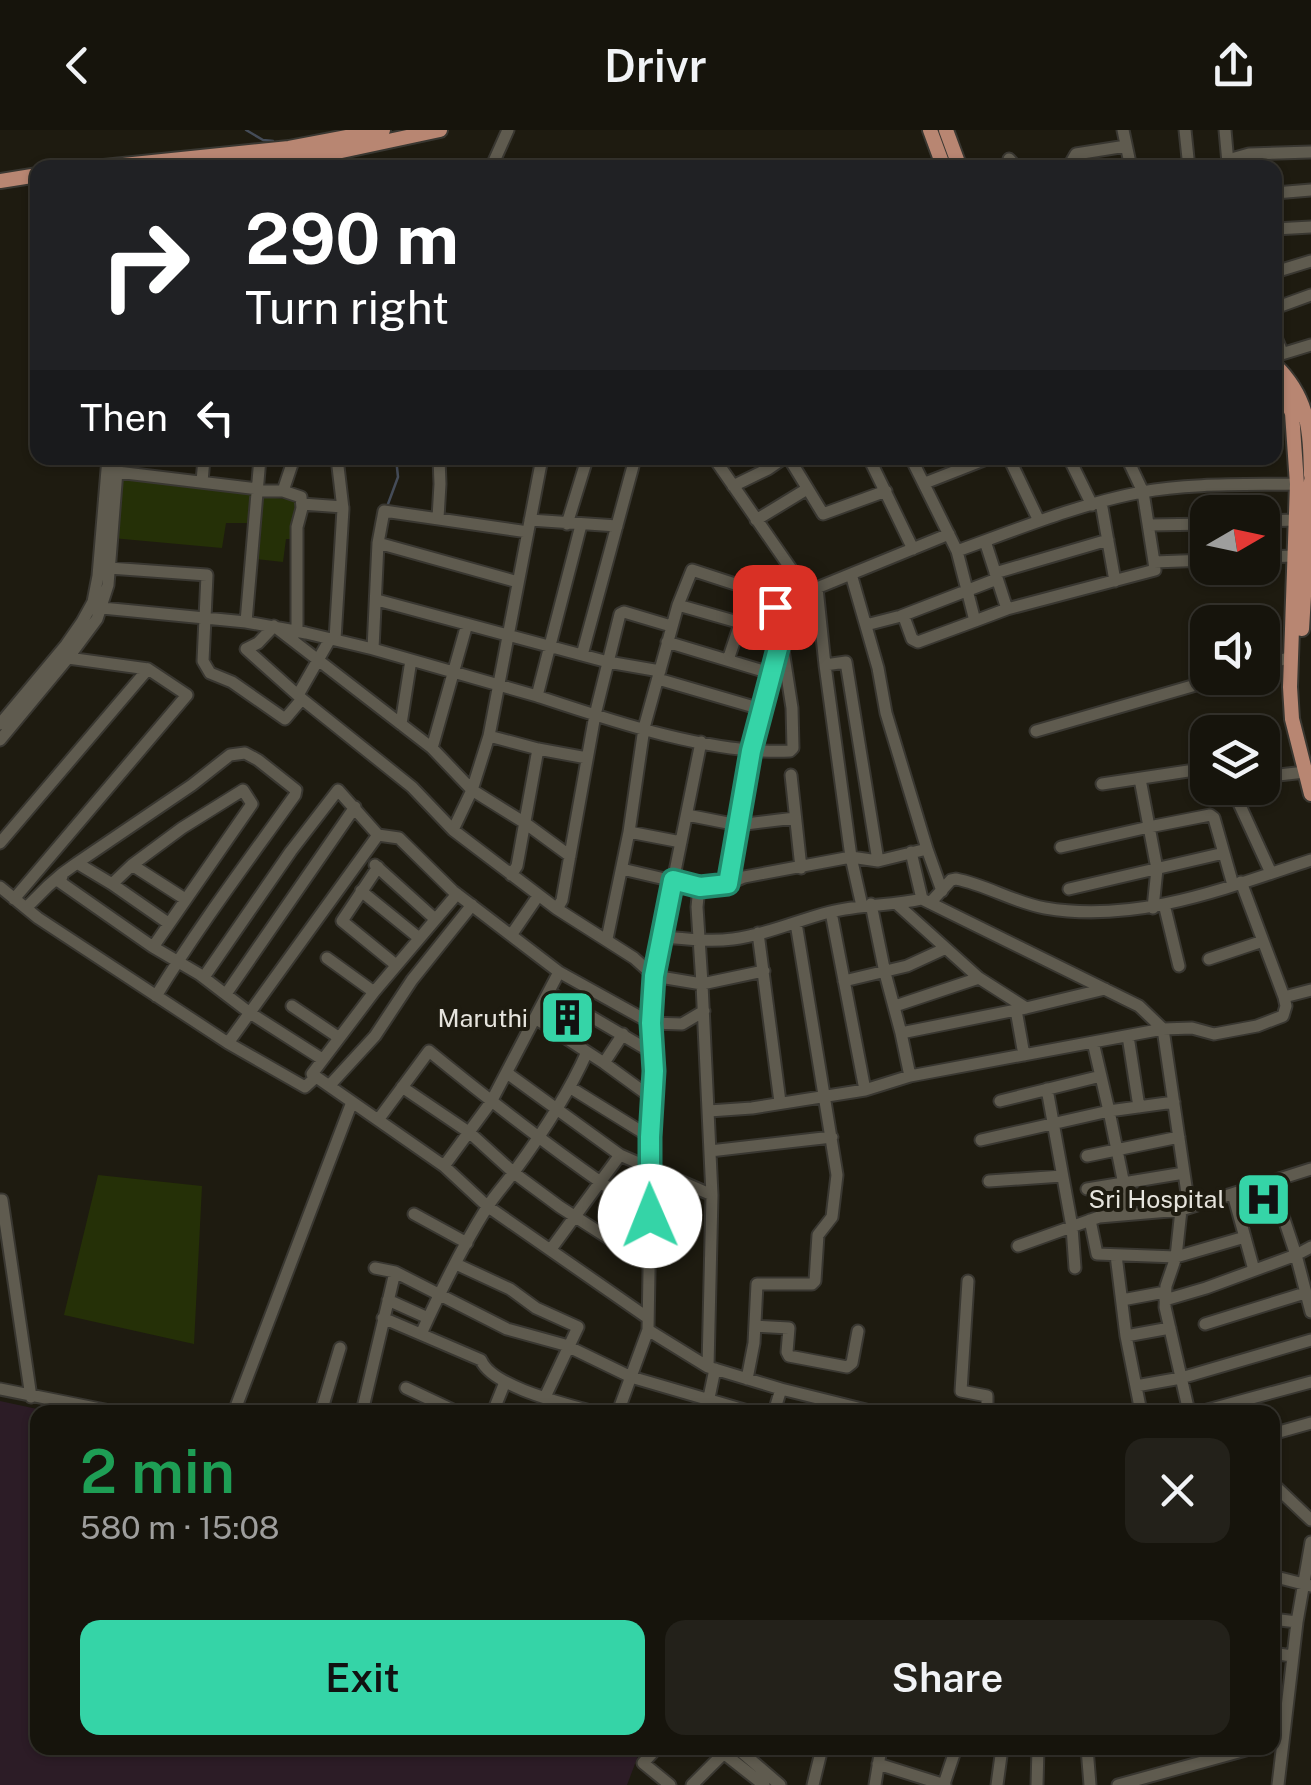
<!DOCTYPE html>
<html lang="en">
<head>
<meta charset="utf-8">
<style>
	body { margin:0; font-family:"Public Sans",sans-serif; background:#23211a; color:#f1f3f6; height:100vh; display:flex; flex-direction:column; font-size:38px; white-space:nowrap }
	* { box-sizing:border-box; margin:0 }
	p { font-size:32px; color:#9e9e9d }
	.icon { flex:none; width:55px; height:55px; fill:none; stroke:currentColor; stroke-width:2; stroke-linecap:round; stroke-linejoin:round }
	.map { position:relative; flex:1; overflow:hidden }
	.side { position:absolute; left:30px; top:1275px; width:1250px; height:350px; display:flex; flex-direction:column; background:#16140c; border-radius:20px; box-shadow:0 2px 8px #0004,0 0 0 2px #35332d }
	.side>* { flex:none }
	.top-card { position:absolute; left:30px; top:30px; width:1252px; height:305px; border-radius:20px; box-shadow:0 2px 8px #0004,0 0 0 2px #35332d; background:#202124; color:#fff; overflow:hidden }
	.needle { width:65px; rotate:81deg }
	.buttons { position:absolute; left:1190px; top:365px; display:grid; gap:20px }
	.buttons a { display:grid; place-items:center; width:90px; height:90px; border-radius:20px; background:#16140c; box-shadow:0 2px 8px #0004,0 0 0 2px #35332d; font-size:50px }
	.pin { position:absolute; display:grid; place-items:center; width:85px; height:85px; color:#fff; margin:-42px; border-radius:20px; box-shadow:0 5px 15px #0006 }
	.me { position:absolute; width:110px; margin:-55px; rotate:359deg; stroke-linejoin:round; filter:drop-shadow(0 0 8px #0008) }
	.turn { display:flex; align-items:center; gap:35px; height:210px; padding:0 50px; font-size:45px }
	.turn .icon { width:130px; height:130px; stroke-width:2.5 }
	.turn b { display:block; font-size:70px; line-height:85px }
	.then { display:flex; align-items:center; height:95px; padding:0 50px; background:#0003; gap:20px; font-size:38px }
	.round { display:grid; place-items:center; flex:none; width:105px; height:105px; border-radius:20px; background:#23211a }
	.head { display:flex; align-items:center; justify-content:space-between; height:170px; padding:0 50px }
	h1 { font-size:60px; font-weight:600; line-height:75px; color:#1e9e55 }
	.cta { display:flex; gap:20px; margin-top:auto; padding:20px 50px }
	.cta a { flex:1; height:115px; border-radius:20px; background:#35d4a7; color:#111; font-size:40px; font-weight:600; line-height:115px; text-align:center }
	.cta a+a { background:#23211a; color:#f1f3f6 }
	header { display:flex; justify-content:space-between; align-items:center; height:130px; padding:0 50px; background:#16140c; font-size:45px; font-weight:600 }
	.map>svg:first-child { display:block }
</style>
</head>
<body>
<header><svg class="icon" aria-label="back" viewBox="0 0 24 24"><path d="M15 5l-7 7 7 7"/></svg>Drivr<svg class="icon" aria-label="share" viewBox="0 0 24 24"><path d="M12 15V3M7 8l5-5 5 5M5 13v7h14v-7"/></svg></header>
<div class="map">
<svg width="1311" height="1655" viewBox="0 0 1311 1655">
	<rect width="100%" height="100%" fill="#1e1b10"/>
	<path fill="#2c1c26" d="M0 1271 51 1282H38V1618H641L627 1655H0Z"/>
	<path fill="#253007" d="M117 342 231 362 298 371 295 409H286L283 432 256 429 261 406 259 405 258 393H226L222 418 112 408Z
		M98 1045 202 1056 194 1214 64 1185Z"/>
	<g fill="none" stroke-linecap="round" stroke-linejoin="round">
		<path stroke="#454c58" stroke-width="2.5" d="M246 0 263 10 273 11
			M388 374 398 347 396 328"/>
		<defs>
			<path id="minor" d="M1123 0 1131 38
				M1185 0 1189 38
				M1225 0 1228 33
				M1009 29 1017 38
				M1228 30 1249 24 1311 22
				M491 38 508 0
				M1068 38 1076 24 1126 16
				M1275 63 1311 60
				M1275 99 1311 97
				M1275 142 1311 131
				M1275 178 1311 165
				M1275 205 1282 222
				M1275 226 1311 215
				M714 328 807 462 949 404
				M789 328 823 384 886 361
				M869 328 913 419
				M911 328 957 421C1018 399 1079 374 1142 362 1188 353 1250 355 1297 354
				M1009 328 1039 391
				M1069 328 1092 375
				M1127 328 1143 362 1154 432 1208 430
				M117 342 258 359
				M202 352 204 328
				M925 353 989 328
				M733 356 768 339 784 328
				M257 361H283L294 328
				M283 361 301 367 302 378 297 397V501
				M1101 372 1115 451
				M302 374 343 377
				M438 388 440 354 439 328
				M530 390 617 396
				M756 390 807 359
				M1262 391 1296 390
				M567 394 587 329
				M1149 395 1208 394
				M528 402 384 381 378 413 373 519 537 566 581 395
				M985 411 1007 479
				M378 413 518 452
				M957 421 975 491 1007 479 1155 440 1154 432
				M1262 427 1295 426
				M109 438 207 445 203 531 210 543 232 552 285 589 302 569
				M995 443 1108 410
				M851 444 878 538 886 583 927 719 878 731
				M377 470 608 532 660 541
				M678 475 780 504
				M102 478 246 492 306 503 373 519
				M901 486 997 449
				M246 492 260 328
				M866 495 901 486 904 487 912 509 918 512 975 491
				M671 496 624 482 620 484 595 585 562 770 557 779 634 828 654 846 702 854 697 777 699 757
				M335 509 343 379 337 328
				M667 512 770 543
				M582 525 633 336
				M68 528 148 539
				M728 530 740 494
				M825 535 851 727 862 776
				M1262 535 1292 527
				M658 549 761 579
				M298 565 330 509
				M537 566C612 591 712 625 790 621L793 618 792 578 781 507
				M0 594 66 515 82 492 93 472 98 446 108 328
				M401 594 411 530
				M1036 601 1220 548
				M489 606 538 619 587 628
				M0 610 68 528 97 489 108 455 118 328
				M432 618 467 494
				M791 645 801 738
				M1262 647 1305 642
				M1140 649 1157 739 1153 778
				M1102 654 1208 638
				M1232 658 1271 743
				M687 685 738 695 795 688
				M453 700 472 660 489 606 542 328
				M629 702 681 712
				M0 713 148 539 187 565 14 769
				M1061 717 1149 697 1210 685 1214 688 1233 755
				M927 719 942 761
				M77 733 112 754 132 735 182 698 243 660 252 674 153 817
				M132 735 185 769
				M375 735 435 789
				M378 737 342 791 396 835
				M622 739 699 757 723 756 744 747 851 727 878 731 846 532 825 535 817 458
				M511 745 517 736 538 619
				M112 754 168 793
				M728 754 751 621 781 507 775 478 788 470
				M0 757 38 788 228 913 305 957 316 947
				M1069 759 1224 723
				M361 761 419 808
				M457 764 374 862 312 944 444 1036 487 1076 648 1188
				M922 769 1139 876 1163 899 1192 898 1214 904 1257 896 1283 886 1286 876 1284 867 1241 752
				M930 773 951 750 956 749C987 755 1015 773 1045 778 1136 794 1226 758 1311 730
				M871 774 885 843 901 903
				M1164 774 1179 836
				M898 775 979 848 1026 878 901 903 910 946
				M26 778 48 756 63 743
				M557 779 453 700 412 657 302 569 246 519 258 513 274 496 432 618 472 660 525 693 570 726
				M831 782 865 960
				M758 803 780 972
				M512 804 538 766
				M663 807C686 809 710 812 733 809 766 805 798 790 830 782 861 774 891 776 922 769L911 722
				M607 809 629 702 644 598 678 475 692 440 784 470 790 469 807 462
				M327 828 374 862
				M1209 829 1263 811
				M204 847 291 721 338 660 378 705 399 708 453 761 559 842 651 893 682 894 704 881
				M844 851 907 836 944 819
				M549 862 653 923
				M226 864 355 677
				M156 866C199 796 248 731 295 665L296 660 258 630 245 623 230 625 192 655 77 733 63 743 60 752 153 817 199 844 250 883 322 929
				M1284 867 1311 860
				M292 876 338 907
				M895 876 979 848
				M1026 878 1105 859
				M1016 880 1024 925
				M535 888 604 933 652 968 648 1200 618 1282
				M1128 906 1139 977
				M1093 912 1109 981 1130 1084
				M228 913 378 705
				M604 933 623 904
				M507 943 620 1025 712 1065
				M329 956 375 906 412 850 472 775
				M402 957 470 1003 514 1043 560 1077 641 1129 649 1131
				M571 958 650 1007
				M1047 959 1072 1097 1075 1138
				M652 968 654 941 651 893 654 846 701 612
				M1000 971 1101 946
				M709 981 752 978 865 960 910 946 1163 899 1189 1077
				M378 990 429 921C500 979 573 1035 650 1086
				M981 1010 1109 981 1174 972
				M710 1021 832 1007
				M1087 1026 1179 1007
				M444 1036 491 972 559 842
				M989 1051 1062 1046
				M1272 1053 1296 1125 1311 1182
				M1087 1059 1184 1043
				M1233 1064 1254 1140
				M0 1070H2L31 1267
				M1181 1080 1176 1127 1166 1156 1165 1177 1189 1282
				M414 1084 467 1113
				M1090 1090 1097 1124 1176 1127 1245 1107
				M1018 1116 1099 1087 1181 1080 1311 1039
				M551 1119 620 1025
				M1116 1125 1126 1206
				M456 1134 510 1159 536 1178 578 1197 545 1267
				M375 1138 395 1142 507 1199 565 1215 631 1247 751 1282
				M968 1151 961 1261 987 1266V1282
				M388 1170 428 1188
				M1122 1170 1165 1162
				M1165 1170 1206 1158 1296 1125 1311 1117
				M383 1188 481 1230C492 1257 566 1274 594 1282
				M1205 1194 1305 1163
				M755 1196 789 1198 787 1222 789 1226 847 1237 852 1233 858 1201
				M648 1200 708 1237 781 1259 874 1282
				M421 1204C440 1162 461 1119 486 1079 494 1066 505 1054 514 1042 542 1004 568 965 587 922
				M708 1237 712 1065 702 854 764 841
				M747 1249 754 1213 757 1154H812L815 1151 818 1105 832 1087 837 1045 796 793
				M1136 1256 1181 1248 1311 1210
				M406 1258 457 1282
				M0 1259 115 1282
				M234 1282 352 972
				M321 1282 340 1218
				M362 1282 395 1142
				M493 1282 505 1252
				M706 1282 715 1239
				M774 1282 781 1259
				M1141 1282 1126 1206 1170 1198
				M1200 1282 1311 1252
				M1272 1304 1311 1293
				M1272 1353 1311 1390
				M1272 1446 1311 1456
				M1272 1489 1297 1492
				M1272 1523 1292 1526
				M657 1618 643 1633 670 1655
				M717 1618 764 1655
				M737 1618 780 1655
				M1087 1618 1090 1655
				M878 1634 945 1655
				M944 1654 956 1618
				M692 1655 724 1623
				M813 1655 822 1618
				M875 1655 881 1618
				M997 1655 1002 1618
				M1037 1655 1038 1618
				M1118 1655 1253 1618
				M1278 1655 1297 1492 1311 1412"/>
			<path id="major" d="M930 0 944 38
				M946 0 960 38
				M94 38 289 18 383 0
				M191 38 323 25 440 0
				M0 51 38 45
				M1275 235C1309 268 1310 300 1311 345
				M1275 256 1287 272 1292 283 1297 354 1290 557 1292 589 1311 664
				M1302 499 1311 351"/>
		</defs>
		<use href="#minor" stroke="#393731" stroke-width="15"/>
		<use href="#major" stroke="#393731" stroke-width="18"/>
		<use href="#minor" stroke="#5f5b4f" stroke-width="11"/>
		<use href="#major" stroke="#b88672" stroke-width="14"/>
	</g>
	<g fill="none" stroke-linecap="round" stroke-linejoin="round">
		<defs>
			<path id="route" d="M650 1086V1007L654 941 651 893 654 846 673 750 700 757 728 754 751 621 781 507 775 477"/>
		</defs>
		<use href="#route" stroke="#228a6d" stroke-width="25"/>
		<use href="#route" stroke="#35d4a7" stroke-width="18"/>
	</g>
	<defs>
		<symbol id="building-square" viewBox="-11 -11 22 22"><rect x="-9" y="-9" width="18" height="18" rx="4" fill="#35d4a7" stroke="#1e1b10"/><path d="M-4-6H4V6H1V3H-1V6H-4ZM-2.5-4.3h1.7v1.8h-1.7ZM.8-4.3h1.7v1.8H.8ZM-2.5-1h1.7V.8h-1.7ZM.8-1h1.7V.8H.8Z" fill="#111"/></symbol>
		<symbol id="hospital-square" viewBox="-11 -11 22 22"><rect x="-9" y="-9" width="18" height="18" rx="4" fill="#35d4a7" stroke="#1e1b10"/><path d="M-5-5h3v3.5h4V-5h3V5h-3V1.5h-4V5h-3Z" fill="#111"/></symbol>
	</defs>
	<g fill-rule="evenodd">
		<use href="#building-square" x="536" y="856" width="63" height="63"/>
		<use href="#hospital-square" x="1232" y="1038" width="63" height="63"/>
	</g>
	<g text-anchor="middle" stroke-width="8" stroke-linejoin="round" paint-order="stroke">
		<g font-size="25" fill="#e6e4dd" stroke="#1e1b10" text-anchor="end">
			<text x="528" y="897">Maruthi</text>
			<text x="1225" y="1078">Sri Hospital</text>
		</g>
	</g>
</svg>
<div class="buttons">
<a><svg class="needle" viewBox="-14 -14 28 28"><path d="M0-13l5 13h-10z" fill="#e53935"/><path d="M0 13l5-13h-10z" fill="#9e9e9d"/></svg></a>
<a><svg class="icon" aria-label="sound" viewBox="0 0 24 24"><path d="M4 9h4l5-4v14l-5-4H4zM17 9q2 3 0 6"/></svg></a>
<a><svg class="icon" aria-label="layers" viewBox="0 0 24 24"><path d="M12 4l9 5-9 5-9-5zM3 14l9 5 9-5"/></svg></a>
</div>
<div class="pin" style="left:775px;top:477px;background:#d93025"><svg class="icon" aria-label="arrive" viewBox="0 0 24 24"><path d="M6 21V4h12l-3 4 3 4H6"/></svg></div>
<svg class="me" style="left:650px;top:1086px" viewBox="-20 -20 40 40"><circle r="19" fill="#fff"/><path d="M0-13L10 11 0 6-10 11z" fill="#35d4a7"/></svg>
<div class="top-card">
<div class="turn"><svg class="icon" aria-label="right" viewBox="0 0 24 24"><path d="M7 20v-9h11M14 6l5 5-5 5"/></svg><div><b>290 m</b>Turn right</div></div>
<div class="then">Then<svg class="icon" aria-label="left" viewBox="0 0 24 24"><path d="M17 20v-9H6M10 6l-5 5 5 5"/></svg></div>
</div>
<section class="side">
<div class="head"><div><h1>2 min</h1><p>580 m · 15:08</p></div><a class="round"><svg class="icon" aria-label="close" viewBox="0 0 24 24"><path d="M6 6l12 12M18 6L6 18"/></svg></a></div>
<div class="cta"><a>Exit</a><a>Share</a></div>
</section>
</div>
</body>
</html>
